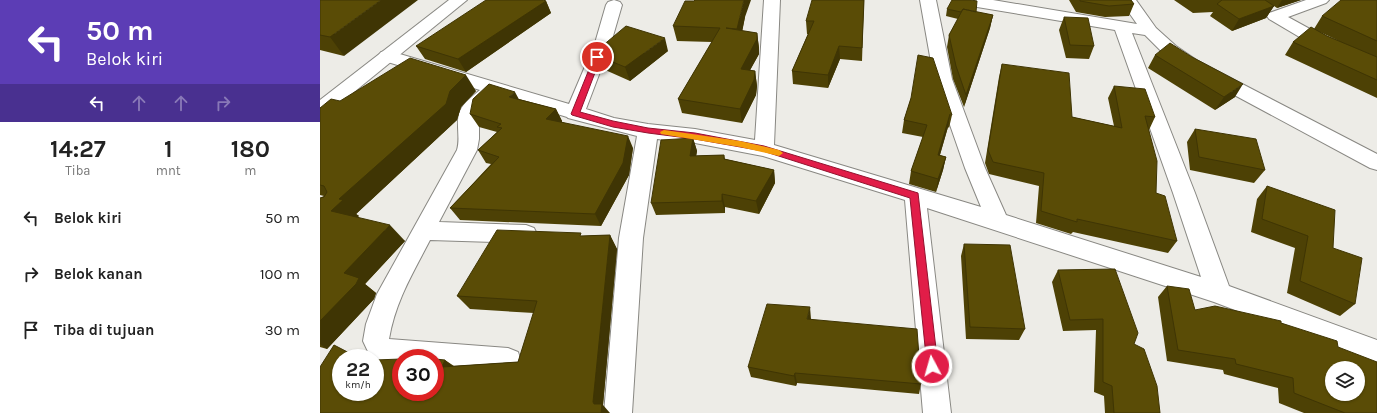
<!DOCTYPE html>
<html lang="id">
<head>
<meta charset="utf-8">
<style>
	body { margin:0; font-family:Karla,sans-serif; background:#f6f6f6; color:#222; height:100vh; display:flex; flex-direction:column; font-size:15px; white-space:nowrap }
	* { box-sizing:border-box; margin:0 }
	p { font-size:13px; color:#767676 }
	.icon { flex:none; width:22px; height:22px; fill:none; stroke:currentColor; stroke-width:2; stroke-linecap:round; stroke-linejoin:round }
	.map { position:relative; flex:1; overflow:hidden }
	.details { display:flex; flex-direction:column; background:#fff; width:320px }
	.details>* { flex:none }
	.hud { background:#5c3db5; color:#fff; overflow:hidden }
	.buttons { position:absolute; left:1005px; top:361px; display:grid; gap:8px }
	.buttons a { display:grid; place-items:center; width:40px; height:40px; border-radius:50%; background:#fff; box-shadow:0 1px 3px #0004; font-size:20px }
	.speed { position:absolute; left:12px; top:349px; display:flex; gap:8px; font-size:20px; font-weight:700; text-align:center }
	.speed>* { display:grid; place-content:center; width:52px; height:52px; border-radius:50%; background:#fff; box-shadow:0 1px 3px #0004; line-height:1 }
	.speed small { font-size:10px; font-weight:400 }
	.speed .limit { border:6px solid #d22; background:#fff; color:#111 }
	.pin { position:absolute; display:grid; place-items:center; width:34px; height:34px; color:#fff; margin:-17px; border:2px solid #fff; border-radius:50%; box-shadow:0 1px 4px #0007 }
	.me { position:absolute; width:44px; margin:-22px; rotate:354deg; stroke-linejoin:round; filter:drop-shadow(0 0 3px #0008) }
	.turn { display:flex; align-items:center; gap:14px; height:84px; padding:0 20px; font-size:18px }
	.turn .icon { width:52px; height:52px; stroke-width:2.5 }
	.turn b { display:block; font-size:28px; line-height:34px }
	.lanes { display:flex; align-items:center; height:38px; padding:0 20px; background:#0003; justify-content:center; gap:20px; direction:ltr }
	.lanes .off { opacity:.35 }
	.eta { display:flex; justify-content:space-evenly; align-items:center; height:68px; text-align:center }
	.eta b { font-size:24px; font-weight:700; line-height:28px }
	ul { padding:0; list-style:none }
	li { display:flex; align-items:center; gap:12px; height:56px; padding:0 20px }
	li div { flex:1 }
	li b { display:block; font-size:15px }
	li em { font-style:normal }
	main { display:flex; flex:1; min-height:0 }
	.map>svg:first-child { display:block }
</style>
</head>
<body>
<main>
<section class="details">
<div class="hud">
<div class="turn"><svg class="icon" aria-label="left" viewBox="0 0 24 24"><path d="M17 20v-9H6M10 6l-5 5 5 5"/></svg><div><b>50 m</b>Belok kiri</div></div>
<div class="lanes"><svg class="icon" aria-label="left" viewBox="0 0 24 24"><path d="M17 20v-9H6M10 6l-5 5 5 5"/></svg><svg class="icon off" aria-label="ahead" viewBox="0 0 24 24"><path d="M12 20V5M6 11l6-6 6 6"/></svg><svg class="icon off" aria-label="ahead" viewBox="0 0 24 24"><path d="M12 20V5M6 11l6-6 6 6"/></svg><svg class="icon off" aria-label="right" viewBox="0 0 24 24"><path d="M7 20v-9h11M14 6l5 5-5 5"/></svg></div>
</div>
<div class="eta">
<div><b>14:27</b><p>Tiba</p></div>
<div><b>1</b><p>mnt</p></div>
<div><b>180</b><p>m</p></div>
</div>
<ul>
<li><svg class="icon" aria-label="left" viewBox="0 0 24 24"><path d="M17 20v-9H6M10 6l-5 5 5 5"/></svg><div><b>Belok kiri</b></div><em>50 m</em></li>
<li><svg class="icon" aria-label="right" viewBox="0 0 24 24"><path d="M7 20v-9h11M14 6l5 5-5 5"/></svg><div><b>Belok kanan</b></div><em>100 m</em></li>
<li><svg class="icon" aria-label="arrive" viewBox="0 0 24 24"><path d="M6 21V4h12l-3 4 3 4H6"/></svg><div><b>Tiba di tujuan</b></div><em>30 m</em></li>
</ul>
</section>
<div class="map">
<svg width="1057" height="413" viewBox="0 0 1057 413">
	<rect width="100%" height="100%" fill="#edece7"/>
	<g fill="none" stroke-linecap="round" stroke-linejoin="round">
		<defs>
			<path id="minor" d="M294 0 300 2 302 5 291 43 266 109 294 118 328 124 375 129 435 140 444 0H460L454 145 661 207 645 168 614 79 600 0H616L632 79 665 168 686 215 881 277 853 193 795 30 645 5 640 3 637 0H673L817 24 800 0H816L836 28 856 46 878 61 1057 154V170L1050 168 866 69 844 54 825 35 812 33 875 193 909 286 1057 340V364L894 302 607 208 631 413H603L585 200 443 156 375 143 337 139 323 238 312 413H284L299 238 317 136 248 118 247 117 176 95 159 112V139L157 150 119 222 206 225 214 228 217 234 214 240 206 243 110 240C93 273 75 302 69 339L188 348 198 352 201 361 198 370 188 374 115 368V358H81V365L70 364 51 358 43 341 46 324 57 294 137 150C141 137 135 123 140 111 144 102 153 96 160 90L61 60 58 56 61 52 67 51 73 52 249 104 275 43 286 5 288 2Z
				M986 0H1009L1006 3 968 17 1010 40 1057 61V73L998 48 949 19 947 16 949 13Z"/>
			<path id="tertiary" d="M129 0H147L7 114 0 116V100Z"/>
		</defs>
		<use href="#minor" stroke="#898883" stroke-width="2"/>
		<use href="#tertiary" stroke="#898883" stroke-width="2"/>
		<use href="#minor" fill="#fff" fill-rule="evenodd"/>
		<use href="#tertiary" fill="#fff" fill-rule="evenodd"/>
	</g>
	<path fill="#4d4105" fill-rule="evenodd" d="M0 0 24 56 0 50Z
		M544 0 542 61 520 59 508 88 473 84 472 71 488 34H487L486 21Z
		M749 0H811L814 4 809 16 785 17 756 12Z
		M854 0H981L957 8 954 6 946 18 912 31 890 16 893 12 873 13Z
		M1057 0V98L965 55 973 42 994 29 1002 16ZM1000 32 1019 41 1007 36Z
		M226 1 231 13 146 72 105 59 96 46Z
		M627 9 656 12 673 15 670 28 644 107 633 79 627 47 629 35 638 19 626 16Z
		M425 17 422 31 437 33 439 48V54L430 70 435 71 437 86 436 95 422 123 362 113 358 99 392 42 357 41 353 26Z
		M744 17 774 46 769 59 746 58 739 30Z
		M348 51 310 81 283 69 278 56Z
		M835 55 872 57 915 97 895 110 828 68Z
		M682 64 752 117 794 126 788 98 794 86 835 117 829 130 836 193 857 241 848 253 753 232 751 234 716 223 719 186 669 174 665 163 679 77Z
		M156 91 141 107 137 120 36 214 39 216 37 217 85 241 45 284 56 293 54 299 7 349 0 347V198L4 196 0 195V108L20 101Z
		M591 98 632 115 629 128 628 127 620 155 626 157 623 170 616 192 589 184 591 171 603 137 582 133 584 120Z
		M199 99 236 109 242 121V122L313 148 309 175 281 226 140 220 130 208 171 164 166 163 158 150 177 132 159 127 150 114Z
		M875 129 945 170 934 183 870 170 867 142Z
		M373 138 377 151 376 156 404 155 405 159 454 170 455 183 439 214 405 207V213L336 215 331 203Z
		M947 186 1013 248 1035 304 1020 316 967 293 975 248 931 232 937 199Z
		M290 235 297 249 283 405 21 392 125 360 134 366 198 362 214 313 150 309 137 296 263 236Z
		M644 244 705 329 699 340 646 339 641 256Z
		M738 270 814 344 840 413H785L784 396 774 392 776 330 743 331 732 282Z
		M847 286 875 310 961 323 1018 347 1057 413H984L959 403 958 388 904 374 903 370 847 361 838 297Z
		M491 319 601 384 599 394 477 383 476 386 431 377 428 367Z"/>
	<path fill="#3f3504" d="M61 0H98L24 56 10 37Z
		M424 0H431L425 17 420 43 417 29Z
		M962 0H981L957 8Z
		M226 1 231 13 146 72 138 59Z
		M954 6 946 18 912 31 919 19Z
		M673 15 670 28 644 107 646 95Z
		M437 33 439 48V54L423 83 421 69Z
		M345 38 348 51 310 81 305 67Z
		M519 46 520 59 508 88V75Z
		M435 71 437 86 436 95 422 123 420 109Z
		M146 75 156 91 141 107 137 120 36 214 39 216 28 226 11 211 19 199Z
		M923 84 915 97 895 110 904 97Z
		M195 92 202 105 189 97Z
		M236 109 242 121 232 132 226 119Z
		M630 114 628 127 616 168 618 155Z
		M308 136 313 148 309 175 281 226 275 214Z
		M373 138 377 151 374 169 370 156Z
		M626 157 623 170 616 192 618 179Z
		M454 170 455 183 439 214 436 201Z
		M402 194 405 207V213L402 201Z
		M70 225 85 241 45 284 56 293 54 299 7 349 0 344V321L24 273Z
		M290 235 297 249 283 405 290 413H281L273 402Z
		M490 307 491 319 488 330 487 319Z
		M125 360 140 372 122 367Z
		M475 373 477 383 476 386 474 376Z"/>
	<path fill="#5a4c06" stroke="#3f3504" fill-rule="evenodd" d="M0 0H61L10 37 0 35Z
		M166 0H223L226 1 138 59 96 46Z
		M375 0H424L417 29 406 28 437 33V39L421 69 435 71 434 80 420 109 358 99 400 28 353 26 365 1H374Z
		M492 0H544L542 48 519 46 508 75 472 71 494 21H486Z
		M632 0H651L657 1 656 12 643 9 641 12 627 9Z
		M760 0H811L814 4 789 6 760 1Z
		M902 0H945L954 6 919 19 897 4Z
		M1021 0H1057V41L1002 16Z
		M643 9 673 15 646 95 636 66 629 35Z
		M744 17 768 18 774 46 750 45Z
		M306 26 345 38 305 67 278 56 281 47Z
		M991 27 1007 36 1057 57V80L973 42Z
		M850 43 872 57 923 84 904 97 835 55Z
		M598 55 613 58 632 115 630 114 618 155 626 157 618 179 591 171 607 125 584 120 591 98Z
		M90 58 146 75 130 91 126 104 19 199 23 200 11 211 70 225 24 273 39 278 36 284 0 321V198L4 197 7 192 4 186 0 185V108L11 99 20 101Z
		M682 64 749 73 752 117 802 128 794 86 825 89 835 117 825 116 837 161 836 193 845 196 857 241 757 219V222L721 211 724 173 673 162 668 150Z
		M169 84 195 92 189 97 236 109 226 119 308 136 303 163 275 214 130 208 179 157 158 150 182 128 177 127 181 124 150 114 153 99Z
		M875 129 936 139 945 170 879 157Z
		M373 138 370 156 404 155V159L454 170 436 201 402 194V201L331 203 341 140Z
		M947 186 1015 210 1013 248 1042 258 1035 304 980 281 988 236 942 219Z
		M177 230 261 233 260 236 290 235 273 402 274 404H282L281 413H0V367L14 345 39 358H21V392H55V360L81 359V392H115V359L125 360 122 367 198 362 217 301 137 296Z
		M644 244 690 245 705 329 650 327Z
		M795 269 818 333 814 344 824 349 837 386 840 413H794L792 386 783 382V319L750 320 738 270Z
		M847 286 869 289 875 310 895 306 961 321V323L1017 341 1018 347 1057 362V413H1025L974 393 973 378 916 364 915 359 858 350ZM1012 368H1038V394H1012Z
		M447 304 490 307 487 319 597 329 601 384 475 373 474 376 428 367Z"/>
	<path fill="#e11d48" stroke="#92132f" d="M277 55 281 57 260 112 293 121 328 128 375 133 444 146 598 193 618 366 616 370 612 372 608 370 607 366 590 198 443 151 375 139 328 133 293 127 252 115 251 114 274 57Z"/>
	<path fill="#f59e0b" d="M344 130 420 141 459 150 463 153 459 156 420 147 341 134 340 132Z"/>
</svg>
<div class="buttons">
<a><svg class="icon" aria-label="layers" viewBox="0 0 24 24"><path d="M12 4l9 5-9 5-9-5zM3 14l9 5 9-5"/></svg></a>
</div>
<div class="speed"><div>22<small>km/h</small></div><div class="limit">30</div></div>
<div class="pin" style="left:277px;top:57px;background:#d93025"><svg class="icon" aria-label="arrive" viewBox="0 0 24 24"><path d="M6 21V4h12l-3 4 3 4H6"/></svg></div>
<svg class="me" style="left:612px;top:366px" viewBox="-20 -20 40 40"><circle r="17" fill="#e11d48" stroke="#fff" stroke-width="3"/><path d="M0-11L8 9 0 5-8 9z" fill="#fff"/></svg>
</div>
</main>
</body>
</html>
